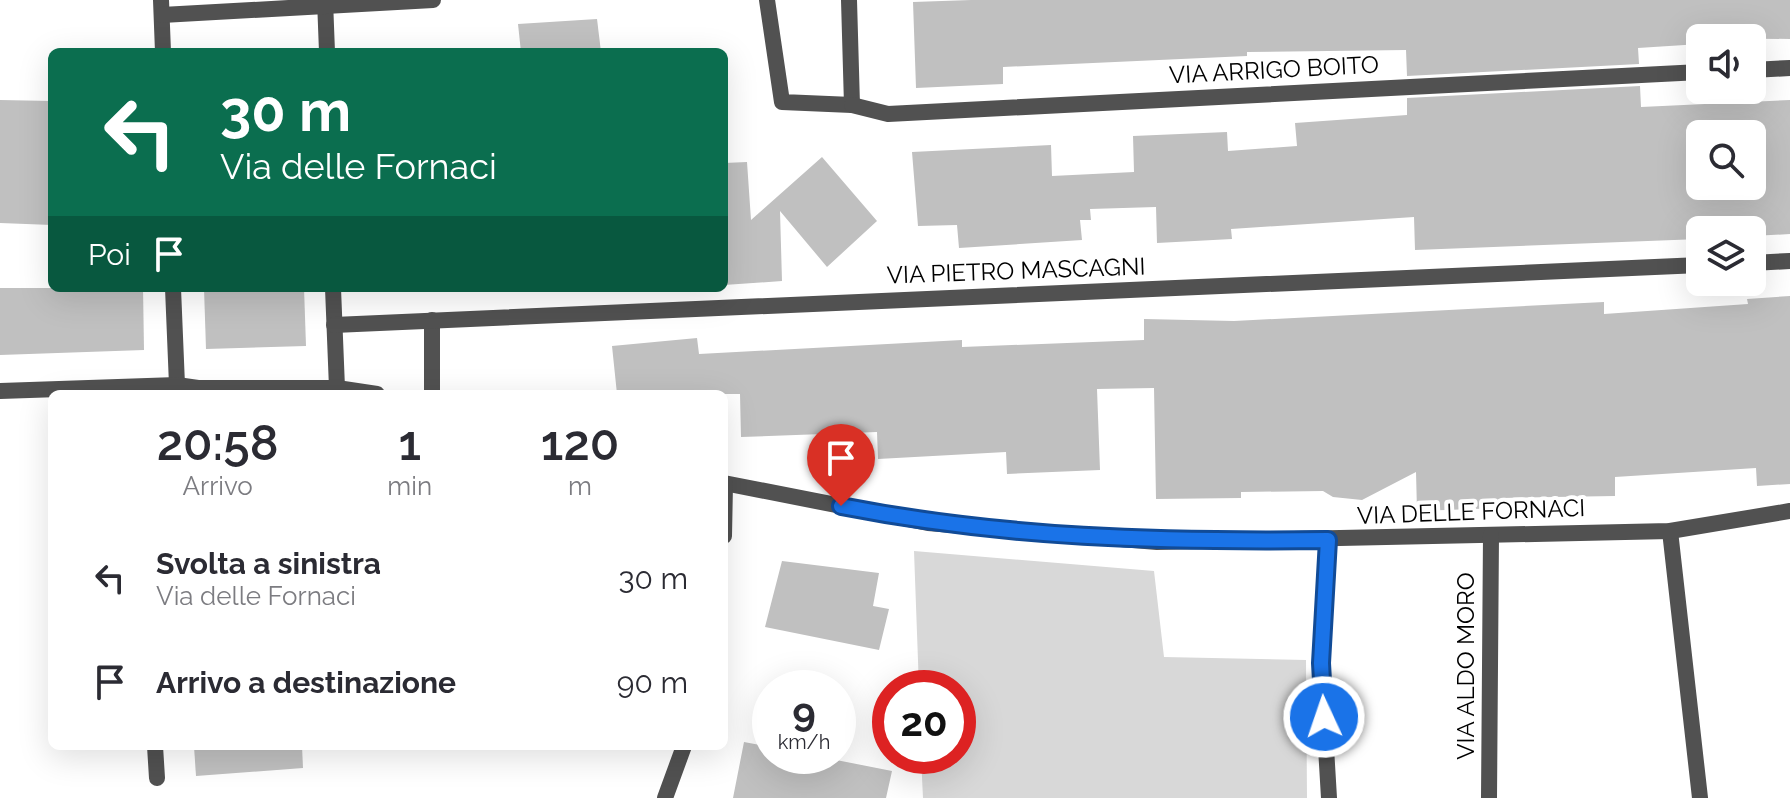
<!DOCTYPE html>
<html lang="it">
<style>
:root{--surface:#fff;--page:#f7f7f7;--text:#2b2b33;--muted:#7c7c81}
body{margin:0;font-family:Raleway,sans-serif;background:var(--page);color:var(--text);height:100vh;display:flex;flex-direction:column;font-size:30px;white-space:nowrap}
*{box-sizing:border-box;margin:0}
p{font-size:26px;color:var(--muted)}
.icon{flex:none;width:44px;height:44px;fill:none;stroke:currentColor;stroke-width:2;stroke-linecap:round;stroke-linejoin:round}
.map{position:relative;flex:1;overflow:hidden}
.side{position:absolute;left:48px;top:390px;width:680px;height:360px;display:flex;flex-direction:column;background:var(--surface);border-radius:12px;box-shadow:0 8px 32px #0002}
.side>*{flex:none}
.hud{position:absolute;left:48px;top:48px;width:680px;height:244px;border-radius:12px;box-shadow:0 8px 32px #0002;background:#0b6e4f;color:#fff;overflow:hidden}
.buttons{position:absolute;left:1686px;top:24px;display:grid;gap:16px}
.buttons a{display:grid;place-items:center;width:80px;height:80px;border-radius:12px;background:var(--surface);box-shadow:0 8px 32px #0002;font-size:40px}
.speed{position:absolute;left:752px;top:670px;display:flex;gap:16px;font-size:40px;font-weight:700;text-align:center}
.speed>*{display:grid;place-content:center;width:104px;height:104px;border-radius:50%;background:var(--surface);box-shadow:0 8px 32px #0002;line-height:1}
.speed small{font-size:20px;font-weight:400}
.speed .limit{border:12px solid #d22;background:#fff;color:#111}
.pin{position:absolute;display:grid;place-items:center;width:68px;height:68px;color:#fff;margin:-82px -34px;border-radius:50% 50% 50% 0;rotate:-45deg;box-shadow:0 0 8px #0007}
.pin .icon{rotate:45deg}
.me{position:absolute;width:88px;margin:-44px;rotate:357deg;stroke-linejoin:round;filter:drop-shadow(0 0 6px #0008)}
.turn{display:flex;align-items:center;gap:28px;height:168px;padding:0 40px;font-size:36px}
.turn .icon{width:104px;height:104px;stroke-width:2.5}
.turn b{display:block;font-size:56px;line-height:68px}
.then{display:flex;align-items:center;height:76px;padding:0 40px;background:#0003;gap:16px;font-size:30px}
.eta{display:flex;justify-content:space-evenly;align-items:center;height:136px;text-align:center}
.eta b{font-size:48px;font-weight:600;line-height:56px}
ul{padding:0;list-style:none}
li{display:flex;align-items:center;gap:24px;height:104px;padding:0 40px}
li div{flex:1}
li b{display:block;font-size:30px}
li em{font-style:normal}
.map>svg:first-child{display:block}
</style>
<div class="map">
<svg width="1790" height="798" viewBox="0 0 1790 798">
<rect width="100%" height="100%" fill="#fff"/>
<!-- green -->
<path fill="#d8d8d8" d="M 914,551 L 1154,571 L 1164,657 L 1306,660 L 1307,798 L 923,798 L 921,756 L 958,756 L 958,688 L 919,688 Z"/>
<!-- building -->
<g fill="#c0c0c0" fill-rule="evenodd">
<path d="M 971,0 L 1790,0 L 1790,39 L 1700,38 L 1700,44 L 1638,48 L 1639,64 L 1407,76 L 1406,50 L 1247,52 L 1247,56 L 1003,67 L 1003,84 L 916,88 L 913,2 Z"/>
<path d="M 597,19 L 601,52 L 521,52 L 518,24 Z"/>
<path d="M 1640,86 L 1641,107 L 1790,100 L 1790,234 L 1752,236 L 1752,230 L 1700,230 L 1700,239 L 1415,250 L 1414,217 L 1231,229 L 1232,239 L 1157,243 L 1156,207 L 1090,209 L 1091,220 L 1080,220 L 1082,240 L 959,248 L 957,225 L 918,226 L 912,152 L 1051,145 L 1052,176 L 1134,172 L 1133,136 L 1227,132 L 1228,151 L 1297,146 L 1295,123 L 1407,115 L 1407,98 ZM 1700,134 L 1752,134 L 1752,186 L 1700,186 Z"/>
<path d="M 0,100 L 52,101 L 52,225 L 0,223 Z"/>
<path d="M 822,157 L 877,221 L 827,267 L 780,211 L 782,281 L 724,285 L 724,163 L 747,162 L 751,220 Z"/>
<path d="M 0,288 L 143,288 L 144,350 L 0,355 Z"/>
<path d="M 204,288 L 304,288 L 306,346 L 206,349 Z"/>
<path d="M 1790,296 L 1790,484 L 1757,486 L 1756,468 L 1615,477 L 1615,496 L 1502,498 L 1502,508 L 1417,511 L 1416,472 L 1362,500 L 1333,497 L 1323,491 L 1241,492 L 1241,498 L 1156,499 L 1154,388 L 1097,389 L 1100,470 L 1007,474 L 1006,452 L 878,459 L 877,432 L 741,437 L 740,394 L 617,394 L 612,346 L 697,338 L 699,354 L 962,340 L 962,347 L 1144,340 L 1144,319 L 1234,321 L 1604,302 L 1604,314 L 1748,304 L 1747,299 Z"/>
<path d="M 782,561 L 879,573 L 873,606 L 889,609 L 879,650 L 765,627 Z"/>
<path d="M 744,742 L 770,747 L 770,756 L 816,756 L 892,771 L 886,798 L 733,798 Z"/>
<path d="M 194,746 L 302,746 L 303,768 L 196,776 Z"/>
</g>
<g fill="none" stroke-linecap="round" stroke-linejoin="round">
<!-- service -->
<g stroke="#515151" stroke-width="16">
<path d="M 1670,531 L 1700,798"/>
<path d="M 1328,540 L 1321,663 L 1329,798"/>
</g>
<!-- minor -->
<g stroke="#515151" stroke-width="16">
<path d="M 161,0 L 163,52"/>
<path d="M 325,0 L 327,52"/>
<path d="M 767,0 L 782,102 L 852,105 L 849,0"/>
<path d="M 162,15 L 433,0"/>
<path d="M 1752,70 L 1790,68"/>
<path d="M 852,105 L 888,114 L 1700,72"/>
<path d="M 1752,263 L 1790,261"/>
<path d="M 173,288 L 177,385"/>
<path d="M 333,288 L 337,388"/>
<path d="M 432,320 L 432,394"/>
<path d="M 334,325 L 1700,265"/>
<path d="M 0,391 L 177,385 L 198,388 L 337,388 L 377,394"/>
<path d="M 724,483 L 928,523 L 1157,542 L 1670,531 L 1790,511"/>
<path d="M 724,536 L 725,484"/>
<path d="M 155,746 L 157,778"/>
<path d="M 665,798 L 684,746"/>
<path d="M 1489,798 L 1491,535"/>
</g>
</g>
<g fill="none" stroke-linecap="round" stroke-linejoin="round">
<defs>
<path id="route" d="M 841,506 C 1004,538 1162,542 1328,540 L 1321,663 L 1324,717"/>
</defs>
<!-- route casing -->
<use href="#route" stroke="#114b97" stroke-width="20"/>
<!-- route -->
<use href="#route" stroke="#1a73e8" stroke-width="14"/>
</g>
<g text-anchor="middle" stroke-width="8" stroke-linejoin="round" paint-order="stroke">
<!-- street labels -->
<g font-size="24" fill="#000" stroke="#fff">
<text transform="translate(1274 70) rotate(-3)" y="8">VIA ARRIGO BOITO</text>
<text transform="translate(1016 271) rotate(-2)" y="8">VIA PIETRO MASCAGNI</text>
<text transform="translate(1471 512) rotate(-2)" y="8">VIA DELLE FORNACI</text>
<text transform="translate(1466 666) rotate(-90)" y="8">VIA ALDO MORO</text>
</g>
</g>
</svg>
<div class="buttons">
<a><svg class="icon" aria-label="sound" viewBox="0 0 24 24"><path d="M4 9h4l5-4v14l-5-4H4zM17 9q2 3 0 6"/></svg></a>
<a><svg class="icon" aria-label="search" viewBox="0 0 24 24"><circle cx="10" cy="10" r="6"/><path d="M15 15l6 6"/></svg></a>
<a><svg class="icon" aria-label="layers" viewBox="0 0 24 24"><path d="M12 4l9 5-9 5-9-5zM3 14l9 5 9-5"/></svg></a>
</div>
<div class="speed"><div>9<small>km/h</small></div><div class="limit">20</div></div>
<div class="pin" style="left:841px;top:506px;background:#d93025"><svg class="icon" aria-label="arrive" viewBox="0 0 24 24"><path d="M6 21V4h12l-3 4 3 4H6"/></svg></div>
<svg class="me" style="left:1324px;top:717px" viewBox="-20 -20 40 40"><circle r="17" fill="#1a73e8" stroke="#fff" stroke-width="3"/><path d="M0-11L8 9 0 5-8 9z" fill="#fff"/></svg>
<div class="hud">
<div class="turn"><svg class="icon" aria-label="left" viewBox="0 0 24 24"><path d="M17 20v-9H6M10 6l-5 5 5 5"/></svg><div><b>30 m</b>Via delle Fornaci</div></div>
<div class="then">Poi<svg class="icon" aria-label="arrive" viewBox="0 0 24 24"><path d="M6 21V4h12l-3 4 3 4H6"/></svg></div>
</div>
<section class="side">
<div class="eta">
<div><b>20:58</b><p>Arrivo</p></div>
<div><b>1</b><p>min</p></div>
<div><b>120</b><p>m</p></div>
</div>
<ul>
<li><svg class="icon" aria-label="left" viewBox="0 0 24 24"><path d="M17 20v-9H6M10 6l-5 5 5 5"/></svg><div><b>Svolta a sinistra</b><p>Via delle Fornaci</p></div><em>30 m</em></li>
<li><svg class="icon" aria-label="arrive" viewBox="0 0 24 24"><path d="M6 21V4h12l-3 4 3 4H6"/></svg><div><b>Arrivo a destinazione</b></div><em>90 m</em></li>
</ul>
</section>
</div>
